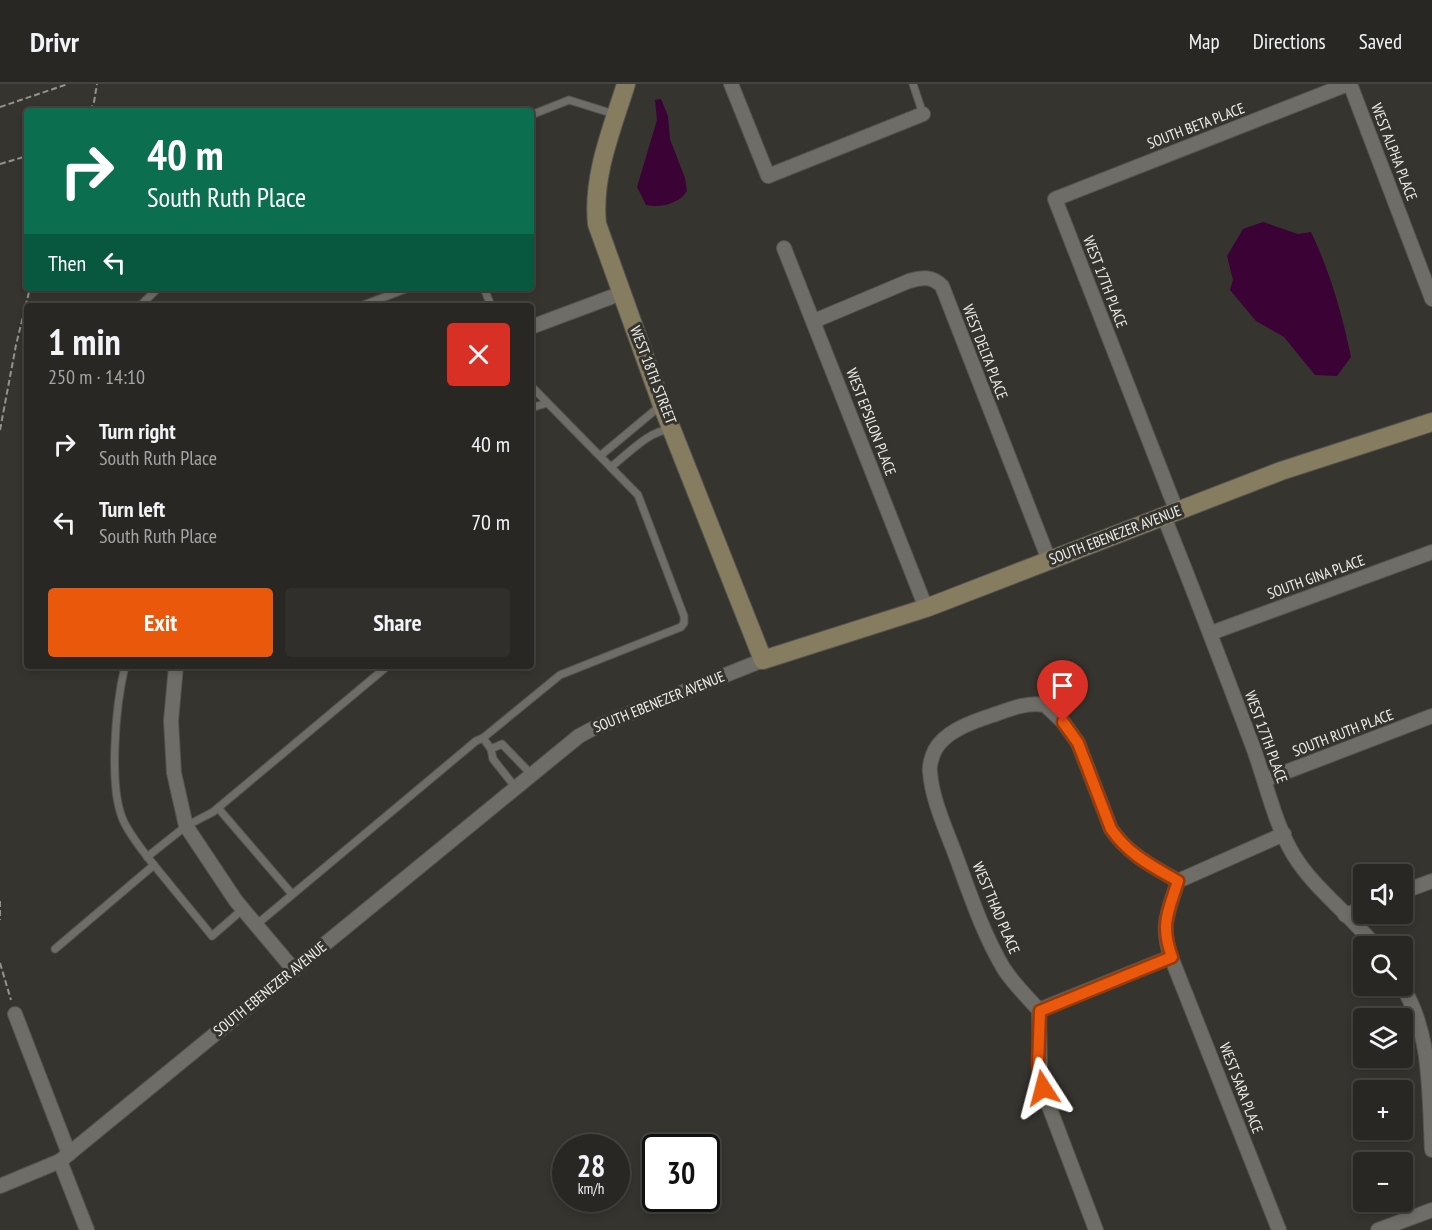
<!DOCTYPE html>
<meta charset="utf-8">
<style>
:root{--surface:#282723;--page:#302f2b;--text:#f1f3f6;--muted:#a5a5a6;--line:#444441;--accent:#ea580c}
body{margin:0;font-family:"PT Sans Narrow",sans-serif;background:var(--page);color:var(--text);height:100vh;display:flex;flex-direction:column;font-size:22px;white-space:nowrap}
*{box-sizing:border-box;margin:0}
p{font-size:20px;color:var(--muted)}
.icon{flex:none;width:33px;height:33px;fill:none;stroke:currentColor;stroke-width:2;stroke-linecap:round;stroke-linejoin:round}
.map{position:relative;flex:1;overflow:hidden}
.drawer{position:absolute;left:24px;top:219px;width:510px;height:366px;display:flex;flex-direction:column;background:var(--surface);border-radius:6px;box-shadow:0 3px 9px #0003,0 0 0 2px var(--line)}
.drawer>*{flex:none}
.banner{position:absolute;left:24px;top:24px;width:510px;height:183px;border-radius:6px;box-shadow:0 3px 9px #0003,0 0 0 2px var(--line);background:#0b6e4f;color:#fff;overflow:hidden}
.controls{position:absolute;left:1353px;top:780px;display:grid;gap:12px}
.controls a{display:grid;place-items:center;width:60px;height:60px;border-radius:6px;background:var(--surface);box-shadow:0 3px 9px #0003,0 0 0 2px var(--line);font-size:30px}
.speed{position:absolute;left:552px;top:1050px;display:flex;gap:12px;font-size:30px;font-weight:700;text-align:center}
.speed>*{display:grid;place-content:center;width:78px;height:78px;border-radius:50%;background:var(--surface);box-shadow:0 3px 9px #0003,0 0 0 2px var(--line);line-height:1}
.speed small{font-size:15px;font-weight:400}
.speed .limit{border:3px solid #111;border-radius:9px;background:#fff;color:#111}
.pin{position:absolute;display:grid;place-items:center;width:51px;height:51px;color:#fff;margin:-62px -26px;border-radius:50% 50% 50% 0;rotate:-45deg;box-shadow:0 0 6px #0007}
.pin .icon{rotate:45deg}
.me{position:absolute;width:66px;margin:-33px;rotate:351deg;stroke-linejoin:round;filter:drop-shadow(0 0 4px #0008)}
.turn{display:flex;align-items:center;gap:21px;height:126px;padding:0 24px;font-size:27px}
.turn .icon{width:78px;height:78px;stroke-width:2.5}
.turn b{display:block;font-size:42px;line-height:51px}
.then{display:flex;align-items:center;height:57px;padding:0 24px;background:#0003;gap:12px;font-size:22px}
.round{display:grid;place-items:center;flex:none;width:63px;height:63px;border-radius:6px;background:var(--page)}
.overview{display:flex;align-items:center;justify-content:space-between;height:102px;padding:0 24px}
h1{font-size:36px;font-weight:700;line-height:45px}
.action{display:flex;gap:12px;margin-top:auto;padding:12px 24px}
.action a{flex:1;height:69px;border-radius:6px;background:var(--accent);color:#fff;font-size:24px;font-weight:700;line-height:69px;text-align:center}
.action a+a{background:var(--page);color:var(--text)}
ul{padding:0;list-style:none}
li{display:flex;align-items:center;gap:18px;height:78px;padding:0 24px}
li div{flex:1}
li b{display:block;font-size:22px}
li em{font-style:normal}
header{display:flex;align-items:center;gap:36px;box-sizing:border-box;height:84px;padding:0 30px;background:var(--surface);border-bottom:2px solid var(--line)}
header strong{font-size:28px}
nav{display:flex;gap:33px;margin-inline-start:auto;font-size:21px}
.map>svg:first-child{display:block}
</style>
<header>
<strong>Drivr</strong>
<nav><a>Map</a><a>Directions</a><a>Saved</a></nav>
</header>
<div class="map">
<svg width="1432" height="1146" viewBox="0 0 1432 1146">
<rect width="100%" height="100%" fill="#36342f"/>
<!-- water -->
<g fill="#3b0236">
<path d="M 661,15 L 668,32 L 670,55 L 685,94 L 687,107 C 679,120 660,124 646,121 L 637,103 L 657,36 L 655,16 Z"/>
<path d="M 1263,138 L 1298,150 L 1311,148 C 1330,188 1342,229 1351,273 L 1337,292 L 1315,291 L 1284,253 L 1256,237 L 1230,206 L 1233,196 L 1227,172 L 1243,145 Z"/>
</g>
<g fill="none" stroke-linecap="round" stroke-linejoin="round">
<defs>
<g id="lane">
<path d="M 913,0 L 923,30"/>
<path d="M 531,31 L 569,16 L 614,30"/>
<path d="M 484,204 L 491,222"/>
<path d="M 140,222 L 158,204"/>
<path d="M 361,222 L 408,204"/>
<path d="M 531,324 L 547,319"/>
<path d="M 600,372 L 660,322"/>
<path d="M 611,383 C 628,370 648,347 671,345"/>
<path d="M 125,582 C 116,619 107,707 125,740 C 135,759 149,775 163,792 C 179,812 196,832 212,852 L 243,825"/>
<path d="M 483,654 L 560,591 L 681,543 L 684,539 L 684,532 L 638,411 L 531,302"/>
<path d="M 516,704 L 493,675 L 491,665 L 502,660 L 532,691"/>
<path d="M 218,724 L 292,810"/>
<path d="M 147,773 L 186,742 L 213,728 L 384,585"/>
<path d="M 256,841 L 476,657 L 483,654 L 491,665"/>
<path d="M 55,865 L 154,781"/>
</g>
<g id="street">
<path d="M 731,0 L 768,92 L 923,30"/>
<path d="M 1350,0 L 1432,215"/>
<path d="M 784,164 L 926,524"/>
<path d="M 814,237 L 909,197 C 922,193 932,192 942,202 L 1049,476"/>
<path d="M 531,243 L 622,209"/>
<path d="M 1177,428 L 1055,115 L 1348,0"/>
<path d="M 1164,433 C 1195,509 1224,586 1253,663 C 1266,698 1274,738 1293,770 C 1314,805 1350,830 1375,862"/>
<path d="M 1211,549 L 1432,468"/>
<path d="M 176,582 L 171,637 L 174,689 L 186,742 L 236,817 L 294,886"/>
<path d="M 1265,696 L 1432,632"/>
<path d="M 1402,808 L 1432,797"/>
<path d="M 1345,831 L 1364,824"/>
<path d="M 1171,873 L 1279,1146"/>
<path d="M 1402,902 C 1432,950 1429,1011 1432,1066"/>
<path d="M 1039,926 L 1171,873 C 1160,841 1168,828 1178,797 L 1284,750"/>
<path d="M 15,930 L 69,1070"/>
<path d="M 60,1077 L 87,1146"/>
<path d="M 0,1102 L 60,1077 L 579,652 L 596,643 L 763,576"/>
<path d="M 1096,1146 L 1047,1017 L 1040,992 L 1039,926 C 1027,913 1014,900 1004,885 C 982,848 969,807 954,767 C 945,743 932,715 930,688 C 929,682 932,672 935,666 C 944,649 967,640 984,634 C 1004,628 1024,617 1045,621 L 1063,638 L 1078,659 L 1111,745 C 1129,771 1152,782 1178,797"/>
<path d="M 1378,1146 L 1432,1126"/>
</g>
<path id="secondary" d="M 626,0 C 612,45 592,92 597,140 L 662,321 L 763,576 L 926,524 L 1281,387 L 1432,338"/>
</defs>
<!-- lane casing -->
<use href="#lane" stroke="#54534e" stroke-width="9"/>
<!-- street casing -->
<use href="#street" stroke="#54534e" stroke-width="16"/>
<!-- secondary casing -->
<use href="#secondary" stroke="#54534e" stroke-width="20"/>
<!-- path -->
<g stroke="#94928e" stroke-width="2" stroke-dasharray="6 3" stroke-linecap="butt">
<path d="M 0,23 L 68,0"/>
<path d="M 90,27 L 94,18 L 97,0"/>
<path d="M 0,80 L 27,72"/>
<path d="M 0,346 L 16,261 L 30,204"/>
<path d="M 0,817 L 0,836"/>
<path d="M 0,879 L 11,916"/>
</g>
<!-- lane -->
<use href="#lane" stroke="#6f6d67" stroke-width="7"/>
<!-- street -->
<use href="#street" stroke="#6f6d67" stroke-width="14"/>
<!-- secondary -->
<use href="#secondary" stroke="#867d61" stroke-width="18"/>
</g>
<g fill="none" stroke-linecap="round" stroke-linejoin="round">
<defs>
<path id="route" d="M 1043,1004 L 1038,982 L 1040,927 L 1172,873 C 1160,841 1168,828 1178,797 C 1152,782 1129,771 1111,745 L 1078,659 L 1063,638"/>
</defs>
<!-- route casing -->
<use href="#route" stroke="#983908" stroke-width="15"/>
<!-- route -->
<use href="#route" stroke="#ea580c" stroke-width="10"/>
</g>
<g text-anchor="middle" stroke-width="6" stroke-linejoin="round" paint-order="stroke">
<!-- street labels -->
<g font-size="15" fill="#f1f0ec" stroke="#36342f">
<text transform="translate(1196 42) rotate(-21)" y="5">SOUTH BETA PLACE</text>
<text transform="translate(1394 68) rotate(69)" y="5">WEST ALPHA PLACE</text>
<text transform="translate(1105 198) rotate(69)" y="5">WEST 17TH PLACE</text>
<text transform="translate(985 268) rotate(69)" y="5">WEST DELTA PLACE</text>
<text transform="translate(653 291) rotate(69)" y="5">WEST 18TH STREET</text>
<text transform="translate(871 338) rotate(69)" y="5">WEST EPSILON PLACE</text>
<text transform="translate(1115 451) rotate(-21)" y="5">SOUTH EBENEZER AVENUE</text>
<text transform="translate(1316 493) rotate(-20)" y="5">SOUTH GINA PLACE</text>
<text transform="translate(659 618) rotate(-22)" y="5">SOUTH EBENEZER AVENUE</text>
<text transform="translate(1343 649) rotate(-21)" y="5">SOUTH RUTH PLACE</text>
<text transform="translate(1266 653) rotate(70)" y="5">WEST 17TH PLACE</text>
<text transform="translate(996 824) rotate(67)" y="5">WEST THAD PLACE</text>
<text transform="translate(270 905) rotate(-39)" y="5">SOUTH EBENEZER AVENUE</text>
<text transform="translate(1241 1004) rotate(69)" y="5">WEST SARA PLACE</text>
</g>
</g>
</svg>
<div class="controls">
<a><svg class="icon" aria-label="sound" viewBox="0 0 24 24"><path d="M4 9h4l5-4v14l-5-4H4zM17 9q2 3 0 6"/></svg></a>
<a><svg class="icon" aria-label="search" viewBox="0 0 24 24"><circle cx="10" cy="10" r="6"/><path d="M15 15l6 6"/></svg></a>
<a><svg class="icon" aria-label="layers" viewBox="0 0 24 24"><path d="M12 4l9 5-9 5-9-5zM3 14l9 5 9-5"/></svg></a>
<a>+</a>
<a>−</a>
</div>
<div class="speed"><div>28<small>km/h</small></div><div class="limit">30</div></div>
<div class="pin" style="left:1063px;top:638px;background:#d93025"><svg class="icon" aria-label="arrive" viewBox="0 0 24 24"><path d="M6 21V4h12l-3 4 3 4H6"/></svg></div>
<svg class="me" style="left:1043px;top:1004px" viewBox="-20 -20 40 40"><path d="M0-17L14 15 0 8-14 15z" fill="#ea580c" stroke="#fff" stroke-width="4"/></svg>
<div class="banner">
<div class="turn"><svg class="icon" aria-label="right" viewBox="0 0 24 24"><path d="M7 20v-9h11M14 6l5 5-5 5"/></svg><div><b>40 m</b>South Ruth Place</div></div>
<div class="then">Then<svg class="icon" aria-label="left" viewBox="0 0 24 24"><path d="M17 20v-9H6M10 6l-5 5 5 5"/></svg></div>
</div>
<section class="drawer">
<div class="overview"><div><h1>1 min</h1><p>250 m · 14:10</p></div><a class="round" style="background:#d93025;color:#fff"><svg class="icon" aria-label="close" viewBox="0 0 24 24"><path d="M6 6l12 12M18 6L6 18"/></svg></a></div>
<ul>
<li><svg class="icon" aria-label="right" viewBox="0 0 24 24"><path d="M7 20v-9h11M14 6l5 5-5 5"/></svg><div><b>Turn right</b><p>South Ruth Place</p></div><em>40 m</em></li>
<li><svg class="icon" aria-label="left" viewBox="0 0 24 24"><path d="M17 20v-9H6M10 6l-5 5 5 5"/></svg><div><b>Turn left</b><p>South Ruth Place</p></div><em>70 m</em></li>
</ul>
<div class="action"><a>Exit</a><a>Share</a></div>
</section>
</div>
